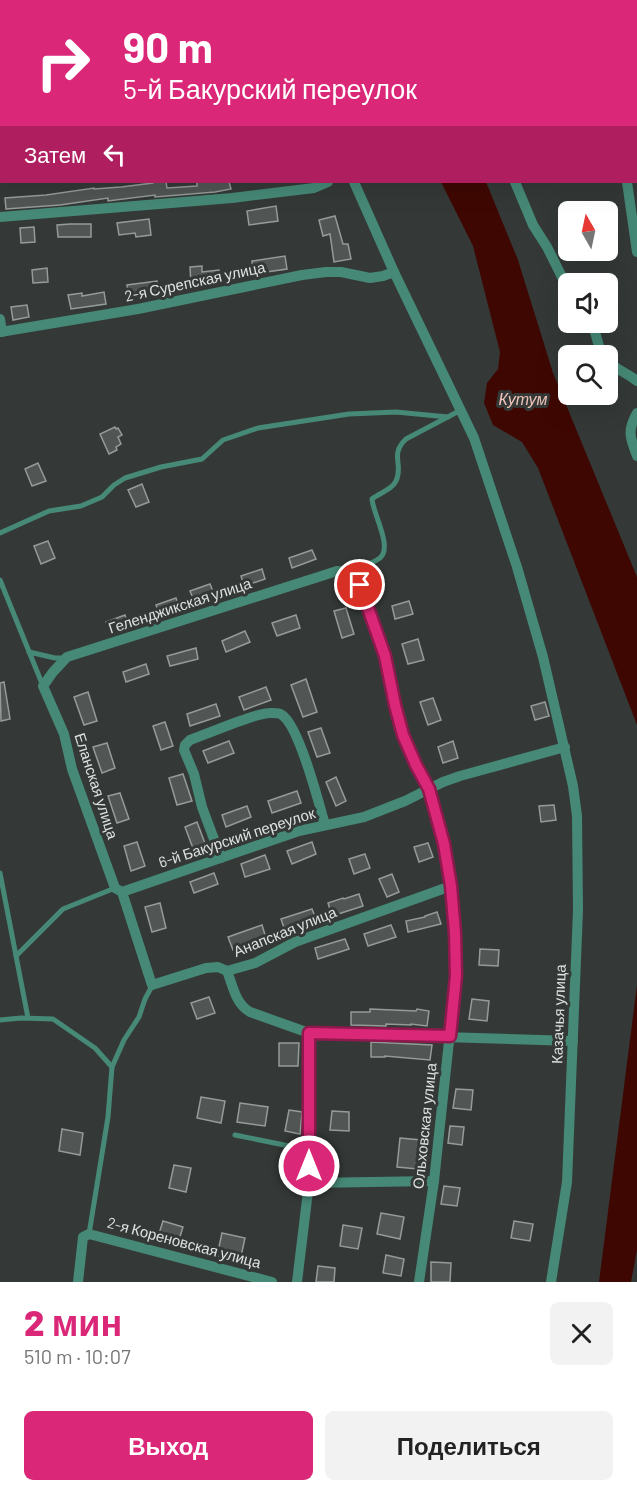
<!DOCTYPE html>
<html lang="ru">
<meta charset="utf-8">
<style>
:root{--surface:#fff;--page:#f2f2f2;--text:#222;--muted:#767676;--accent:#db2777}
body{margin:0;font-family:Barlow,sans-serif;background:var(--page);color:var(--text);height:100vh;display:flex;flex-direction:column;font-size:22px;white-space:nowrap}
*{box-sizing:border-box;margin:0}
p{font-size:20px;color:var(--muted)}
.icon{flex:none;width:33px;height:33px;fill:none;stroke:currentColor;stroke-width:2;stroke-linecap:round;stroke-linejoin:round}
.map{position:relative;height:1282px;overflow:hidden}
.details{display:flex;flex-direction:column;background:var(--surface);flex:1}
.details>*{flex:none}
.banner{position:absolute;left:0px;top:0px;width:638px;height:183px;box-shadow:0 6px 24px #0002;background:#db2777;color:#fff;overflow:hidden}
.needle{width:39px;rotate:351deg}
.fabs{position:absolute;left:558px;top:201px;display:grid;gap:12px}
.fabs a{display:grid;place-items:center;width:60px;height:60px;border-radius:9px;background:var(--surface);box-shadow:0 6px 24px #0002;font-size:30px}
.pin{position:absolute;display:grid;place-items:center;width:51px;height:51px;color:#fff;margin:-26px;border:3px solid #fff;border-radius:50%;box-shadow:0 2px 6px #0007}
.me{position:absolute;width:66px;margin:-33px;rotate:0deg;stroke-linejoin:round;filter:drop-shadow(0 0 4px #0008)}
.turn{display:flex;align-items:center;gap:21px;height:126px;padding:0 24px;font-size:27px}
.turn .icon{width:78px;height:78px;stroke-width:2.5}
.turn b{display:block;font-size:42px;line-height:51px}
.then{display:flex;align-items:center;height:57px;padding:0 24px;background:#0003;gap:12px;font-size:22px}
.round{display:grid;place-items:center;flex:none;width:63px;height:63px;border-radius:9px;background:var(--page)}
.overview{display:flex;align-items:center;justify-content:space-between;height:102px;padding:0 24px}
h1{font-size:36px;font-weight:800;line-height:45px;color:var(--accent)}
.action{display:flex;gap:12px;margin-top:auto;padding:12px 24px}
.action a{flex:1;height:69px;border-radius:9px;background:var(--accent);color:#fff;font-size:24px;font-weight:800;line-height:69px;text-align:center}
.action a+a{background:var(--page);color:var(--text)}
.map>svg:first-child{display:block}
</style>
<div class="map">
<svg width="637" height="1282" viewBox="0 0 637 1282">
<rect width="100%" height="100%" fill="#343937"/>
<!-- water -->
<g fill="#3f0702">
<path d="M 441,182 L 486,182 L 518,260 L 553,373 L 637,577 L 637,725 L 538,468 L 522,442 L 493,425 L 484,403 L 487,383 L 498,369 L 500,352 L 473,246 Z"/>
<path d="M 637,985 L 637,1250 L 631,1282 L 599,1282 Z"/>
</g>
<!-- building -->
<g fill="#515654" stroke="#959b99" stroke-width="1.5">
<path d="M 153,182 L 166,182 L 167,188 L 197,186 L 197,182 L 229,182 L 231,189 L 215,192 L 155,197 L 155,195 L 108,201 L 108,198 L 60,205 L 6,209 L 5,198 L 46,195 L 94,188 L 94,189 L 121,187 L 153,183 Z"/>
<path d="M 276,206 L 278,221 L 249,225 L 247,211 Z"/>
<path d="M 335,216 L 343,244 L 348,244 L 351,259 L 334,262 L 330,234 L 323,236 L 319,220 Z"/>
<path d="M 149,219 L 151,235 L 136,237 L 135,233 L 119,235 L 117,223 Z"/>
<path d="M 70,224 L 91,224 L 91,237 L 58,237 L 57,225 Z"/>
<path d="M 34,227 L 35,242 L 21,243 L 20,228 Z"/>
<path d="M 285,256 L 287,269 L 253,274 L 252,261 Z"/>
<path d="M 202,266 L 202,272 L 219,270 L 221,282 L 191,285 L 190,267 Z"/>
<path d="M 47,268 L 48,282 L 33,283 L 32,270 Z"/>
<path d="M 157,281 L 159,294 L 129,298 L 127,285 Z"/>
<path d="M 104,292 L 106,304 L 71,309 L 68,295 L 82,293 L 82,296 Z"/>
<path d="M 27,305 L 29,317 L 13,320 L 11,307 Z"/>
<path d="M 115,427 L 116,429 L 118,428 L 122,435 L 118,437 L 121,444 L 116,447 L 117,450 L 109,454 L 100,434 Z"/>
<path d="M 38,463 L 46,481 L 32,486 L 25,469 Z"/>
<path d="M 142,484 L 149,502 L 136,507 L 128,490 Z"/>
<path d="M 48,541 L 55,558 L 41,564 L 34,546 Z"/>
<path d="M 312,550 L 316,559 L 292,568 L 289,558 Z"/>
<path d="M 262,569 L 265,579 L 244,586 L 241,576 Z"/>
<path d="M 210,584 L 214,594 L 194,601 L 190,591 Z"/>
<path d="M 176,598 L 179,607 L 159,614 L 156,605 Z"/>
<path d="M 409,601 L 413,614 L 395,619 L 392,606 Z"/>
<path d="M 346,608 L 354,634 L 342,638 L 334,611 Z"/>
<path d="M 125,615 L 128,625 L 110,632 L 106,622 Z"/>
<path d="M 296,615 L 300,628 L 277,636 L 272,623 Z"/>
<path d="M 245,631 L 250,642 L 226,652 L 222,641 Z"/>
<path d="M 418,639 L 424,660 L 408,664 L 402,644 Z"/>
<path d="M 196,648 L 198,659 L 170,666 L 167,656 Z"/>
<path d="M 146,664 L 149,674 L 126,682 L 123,672 Z"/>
<path d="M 306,679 L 317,712 L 303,717 L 291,685 Z"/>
<path d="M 4,682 L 10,719 L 1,721 L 0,683 Z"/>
<path d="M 266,687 L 271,700 L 244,710 L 239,697 Z"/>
<path d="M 88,692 L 97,721 L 84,725 L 74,697 Z"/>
<path d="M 433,698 L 441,720 L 428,725 L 420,702 Z"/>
<path d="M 545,702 L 549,716 L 535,720 L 531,706 Z"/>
<path d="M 216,704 L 220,716 L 190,726 L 187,714 Z"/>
<path d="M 165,722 L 173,746 L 161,750 L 153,726 Z"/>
<path d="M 321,728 L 330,753 L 317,757 L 308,732 Z"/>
<path d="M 229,741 L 234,753 L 208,763 L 203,751 Z"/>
<path d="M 453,741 L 458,758 L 443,763 L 438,747 Z"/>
<path d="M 107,743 L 115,768 L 102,773 L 93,747 Z"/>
<path d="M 183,774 L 192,801 L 177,805 L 169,778 Z"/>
<path d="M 336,777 L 346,801 L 336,806 L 326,782 Z"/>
<path d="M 297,791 L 301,803 L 272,813 L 268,801 Z"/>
<path d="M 120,793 L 129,819 L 117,823 L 108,796 Z"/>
<path d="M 554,805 L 556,820 L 541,822 L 539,806 Z"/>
<path d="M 247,806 L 251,817 L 226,827 L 222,815 Z"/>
<path d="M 197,822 L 206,846 L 194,851 L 185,827 Z"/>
<path d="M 137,842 L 145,866 L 131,871 L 124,846 Z"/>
<path d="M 312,842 L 316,854 L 292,864 L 287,851 Z"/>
<path d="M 428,843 L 433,857 L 419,862 L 414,847 Z"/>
<path d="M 365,854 L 370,868 L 354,874 L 349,859 Z"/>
<path d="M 265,855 L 270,869 L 245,877 L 241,864 Z"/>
<path d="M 214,873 L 218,884 L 194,893 L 190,882 Z"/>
<path d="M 392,874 L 399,892 L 387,897 L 379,879 Z"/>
<path d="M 359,894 L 363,906 L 332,916 L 328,903 L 343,898 L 344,899 Z"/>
<path d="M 160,903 L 166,928 L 152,932 L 145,907 Z"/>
<path d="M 312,909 L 316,919 L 285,931 L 281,919 Z"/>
<path d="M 437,912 L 441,924 L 408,932 L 406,921 L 425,917 L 425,916 Z"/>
<path d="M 262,925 L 266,938 L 233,950 L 228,937 Z"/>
<path d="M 391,925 L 396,937 L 368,946 L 364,934 Z"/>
<path d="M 345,939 L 349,949 L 318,959 L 315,948 Z"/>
<path d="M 480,949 L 499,950 L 498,966 L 479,965 Z"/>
<path d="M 209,997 L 215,1013 L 197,1019 L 191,1003 Z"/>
<path d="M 472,999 L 489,1001 L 487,1021 L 469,1019 Z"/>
<path d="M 370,1009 L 416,1011 L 417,1009 L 429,1011 L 427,1026 L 411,1024 L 411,1025 L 386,1024 L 386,1026 L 351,1025 L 351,1012 L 370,1012 Z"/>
<path d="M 371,1042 L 432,1045 L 430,1060 L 385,1056 L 385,1057 L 371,1057 Z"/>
<path d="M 279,1043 L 299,1043 L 298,1066 L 279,1066 Z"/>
<path d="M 456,1089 L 473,1090 L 471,1110 L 453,1108 Z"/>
<path d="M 201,1097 L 225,1101 L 221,1123 L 197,1118 Z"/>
<path d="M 240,1103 L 268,1107 L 265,1126 L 237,1122 Z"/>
<path d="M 289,1110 L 302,1112 L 300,1134 L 285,1131 Z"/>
<path d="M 332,1111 L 349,1112 L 349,1131 L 330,1130 Z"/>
<path d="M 450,1126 L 464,1127 L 462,1145 L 448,1143 Z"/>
<path d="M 62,1129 L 83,1133 L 80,1155 L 59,1151 Z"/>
<path d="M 400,1138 L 421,1140 L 418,1169 L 397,1167 Z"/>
<path d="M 174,1165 L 191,1168 L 186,1192 L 169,1188 Z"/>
<path d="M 444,1186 L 460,1188 L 457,1206 L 441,1204 Z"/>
<path d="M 381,1213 L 404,1217 L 400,1239 L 377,1234 Z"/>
<path d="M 163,1221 L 183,1227 L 177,1246 L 157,1240 Z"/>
<path d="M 514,1221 L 533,1224 L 530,1241 L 511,1238 Z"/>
<path d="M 343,1225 L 362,1228 L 358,1249 L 340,1246 Z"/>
<path d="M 222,1233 L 245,1238 L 240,1261 L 217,1256 Z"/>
<path d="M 386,1255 L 404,1259 L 401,1276 L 383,1273 Z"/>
<path d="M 431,1262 L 451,1263 L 450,1282 L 431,1282 Z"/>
<path d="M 318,1266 L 335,1268 L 334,1282 L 316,1282 Z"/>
</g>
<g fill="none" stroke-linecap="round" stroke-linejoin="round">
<!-- service -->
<g stroke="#468976" stroke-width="5">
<path d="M 0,533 L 49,511 L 81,506 L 102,497 L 114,485 L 125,478 L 161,467 L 202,459 L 223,440 L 258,428 L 349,414 L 396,412 L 448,417"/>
<path d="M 349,572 C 358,568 372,564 380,558 C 393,547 373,514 372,499 C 379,493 392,490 396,481 C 404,465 389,455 406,439 L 461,410"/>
<path d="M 0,580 L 43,686"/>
<path d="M 29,652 L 55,658 L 66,658"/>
<path d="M 0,873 L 28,1018"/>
<path d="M 16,956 L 63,909 L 115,888"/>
<path d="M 0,1020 L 21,1018 L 53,1019 L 95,1048 L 112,1067"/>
<path d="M 235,1135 L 309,1150"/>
<path d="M 89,1234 L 108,1117 L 112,1067 L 124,1040 L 139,1017 L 145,999 L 152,986"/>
</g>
<!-- minor -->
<g stroke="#468976" stroke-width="10">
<path d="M 266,0 L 267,2"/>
<path d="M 430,0 L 431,2"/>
<path d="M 636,21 L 637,20"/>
<path d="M 0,76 L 2,75"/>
<path d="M 636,120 L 637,120"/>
<path d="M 0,168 L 2,168"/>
<path d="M 354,182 L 394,272 L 474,438 L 517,567 L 543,657 L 573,786 L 577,816 L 578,910 L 567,1182 L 551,1282"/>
<path d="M 515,182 L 533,225 L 547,247 L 568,289"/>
<path d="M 627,182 L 637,252"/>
<path d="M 0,217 L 232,198 L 314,188 L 328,182"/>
<path d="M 0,319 L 2,332"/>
<path d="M 592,322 L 599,346 L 603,356"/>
<path d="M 0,332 L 138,309 L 302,275 L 326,272 L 341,272 L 370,278 L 383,276 L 394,272"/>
<path d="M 608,361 C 616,370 628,373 637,381"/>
<path d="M 637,413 C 627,430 630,438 637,456"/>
<path d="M 221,858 L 202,807 L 194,774 L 184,750 L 185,745 L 190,740 C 206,734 221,728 237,722 C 248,719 261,712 273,713 C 275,713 280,713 282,715 C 299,726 319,803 325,825"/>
<path d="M 122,892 L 115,888 L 72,769 L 64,734 L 43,686 L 53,672 L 67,657 L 337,571 L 349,572 L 360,585 L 385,656 L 399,723 L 408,748 L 429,789 L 444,844 L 451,886 L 455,933 L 456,976 L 434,1181 L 419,1282"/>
<path d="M 122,892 L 299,831 L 364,817 L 405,801 L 443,782 L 460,776 L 565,747"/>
<path d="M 122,892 L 152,985 L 206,968 L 218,967 L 227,971 L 255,963 L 295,942 L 451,886"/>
<path d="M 227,971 C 233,986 235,1003 250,1012 L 309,1033 L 573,1041"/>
<path d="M 309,1183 L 434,1181"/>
<path d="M 78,1282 L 83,1237 L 89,1234 L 272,1282"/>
<path d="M 297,1282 L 309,1183 L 309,1033"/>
</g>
</g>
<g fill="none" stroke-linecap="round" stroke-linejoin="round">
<defs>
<path id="route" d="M 309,1166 L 309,1033 L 450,1036 L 456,976 L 455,933 L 451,886 L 444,844 L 429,789 L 416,765 L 403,735 L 395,705 L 385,656 L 360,585"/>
</defs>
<!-- route casing -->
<use href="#route" stroke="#8e194d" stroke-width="15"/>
<!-- route -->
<use href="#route" stroke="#db2777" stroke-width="10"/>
</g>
<g text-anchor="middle" stroke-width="6" stroke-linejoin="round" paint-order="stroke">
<!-- street labels -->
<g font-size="15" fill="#dee1e0" stroke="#343937">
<text transform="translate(195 282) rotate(-12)" y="5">2-я Сурепская улица</text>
<text transform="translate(180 606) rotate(-18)" y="5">Геленджикская улица</text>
<text transform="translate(96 786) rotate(72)" y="5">Еланская улица</text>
<text transform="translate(237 838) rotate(-18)" y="5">6-й Бакурский переулок</text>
<text transform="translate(285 932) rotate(-22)" y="5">Анапская улица</text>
<text transform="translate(559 1014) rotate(-88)" y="5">Казачья улица</text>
<text transform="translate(425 1126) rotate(-84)" y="5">Ольховская улица</text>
<text transform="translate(184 1243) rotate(15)" y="5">2-я Кореновская улица</text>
</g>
<!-- water labels -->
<g font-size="16" font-style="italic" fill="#f1c2b9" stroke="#343937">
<text x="523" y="405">Кутум</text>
</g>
</g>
</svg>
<div class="fabs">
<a><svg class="needle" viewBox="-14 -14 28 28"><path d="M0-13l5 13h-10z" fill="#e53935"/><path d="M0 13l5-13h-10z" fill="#767676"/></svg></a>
<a><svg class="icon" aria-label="sound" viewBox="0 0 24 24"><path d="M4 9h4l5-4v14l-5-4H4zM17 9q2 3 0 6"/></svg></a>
<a><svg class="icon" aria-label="search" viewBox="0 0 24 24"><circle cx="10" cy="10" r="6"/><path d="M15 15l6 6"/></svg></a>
</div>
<div class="pin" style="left:360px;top:585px;background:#d93025"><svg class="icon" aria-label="arrive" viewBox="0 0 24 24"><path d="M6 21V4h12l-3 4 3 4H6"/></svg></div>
<svg class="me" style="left:309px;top:1166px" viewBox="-20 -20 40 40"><circle r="17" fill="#db2777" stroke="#fff" stroke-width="3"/><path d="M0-11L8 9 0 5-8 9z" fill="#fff"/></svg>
<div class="banner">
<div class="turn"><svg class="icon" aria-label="right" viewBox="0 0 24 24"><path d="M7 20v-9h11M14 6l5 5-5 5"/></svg><div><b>90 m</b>5-й Бакурский переулок</div></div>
<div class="then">Затем<svg class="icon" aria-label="left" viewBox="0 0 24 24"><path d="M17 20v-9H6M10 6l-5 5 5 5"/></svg></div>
</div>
</div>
<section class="details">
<div class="overview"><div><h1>2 мин</h1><p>510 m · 10:07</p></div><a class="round"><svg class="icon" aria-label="close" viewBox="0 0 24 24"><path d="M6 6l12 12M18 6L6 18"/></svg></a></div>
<div class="action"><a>Выход</a><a>Поделиться</a></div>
</section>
